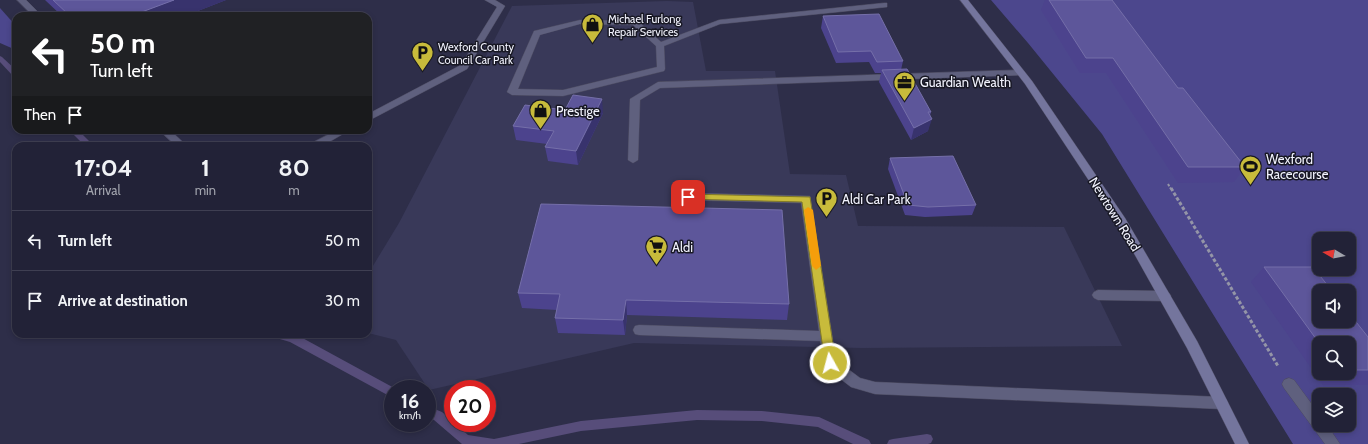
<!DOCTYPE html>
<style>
:root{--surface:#222237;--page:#2a2a3f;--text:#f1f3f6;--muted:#a2a4ad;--line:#3f3f52}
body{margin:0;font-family:Cabin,sans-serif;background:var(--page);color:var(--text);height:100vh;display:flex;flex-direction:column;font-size:15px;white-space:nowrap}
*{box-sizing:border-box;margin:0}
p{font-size:13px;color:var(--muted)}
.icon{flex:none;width:22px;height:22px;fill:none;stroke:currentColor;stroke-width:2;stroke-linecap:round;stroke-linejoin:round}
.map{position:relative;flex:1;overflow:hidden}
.side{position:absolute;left:12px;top:142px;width:360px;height:196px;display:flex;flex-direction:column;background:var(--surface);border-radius:12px;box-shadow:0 2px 6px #0003,0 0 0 1px var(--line)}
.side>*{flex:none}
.top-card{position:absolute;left:12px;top:12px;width:360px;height:122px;border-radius:12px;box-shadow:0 2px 6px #0003,0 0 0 1px var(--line);background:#202124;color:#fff;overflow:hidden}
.needle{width:26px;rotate:280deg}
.tools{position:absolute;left:1312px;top:232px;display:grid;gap:8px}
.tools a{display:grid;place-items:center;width:44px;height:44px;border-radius:8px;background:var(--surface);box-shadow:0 2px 6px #0003,0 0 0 1px var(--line);font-size:20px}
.speed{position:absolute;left:384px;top:380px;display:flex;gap:8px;font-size:20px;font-weight:700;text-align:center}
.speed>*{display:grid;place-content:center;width:52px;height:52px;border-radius:50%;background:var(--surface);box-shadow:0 2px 6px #0003,0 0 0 1px var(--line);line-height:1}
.speed small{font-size:10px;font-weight:400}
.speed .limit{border:6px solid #d22;background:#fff;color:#111}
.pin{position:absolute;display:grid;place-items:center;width:34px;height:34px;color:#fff;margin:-17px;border-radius:8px;box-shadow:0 2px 6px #0006}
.me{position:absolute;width:44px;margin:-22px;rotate:353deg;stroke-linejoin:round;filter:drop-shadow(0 0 3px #0008)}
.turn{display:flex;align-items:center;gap:14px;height:84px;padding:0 12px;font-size:18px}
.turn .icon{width:52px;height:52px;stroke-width:2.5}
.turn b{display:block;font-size:28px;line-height:34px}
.then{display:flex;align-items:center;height:38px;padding:0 12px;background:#0003;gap:8px;font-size:15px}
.eta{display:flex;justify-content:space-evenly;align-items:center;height:68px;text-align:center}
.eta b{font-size:24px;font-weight:800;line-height:28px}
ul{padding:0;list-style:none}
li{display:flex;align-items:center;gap:12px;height:60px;padding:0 12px;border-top:1px solid var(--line)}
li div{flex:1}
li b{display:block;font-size:15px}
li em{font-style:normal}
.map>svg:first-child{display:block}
</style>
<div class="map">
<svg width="1368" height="444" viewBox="0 0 1368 444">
<rect width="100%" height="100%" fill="#2e2e49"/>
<!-- built -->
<path fill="#393959" d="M 667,1 L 693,2 L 706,71 L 775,71 L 790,174 L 846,175 L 858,226 L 1064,227 L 1122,346 L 862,348 L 634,343 L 429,390 L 396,340 L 368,333 L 368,274 L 399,223 L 512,6 Z"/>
<!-- green -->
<g fill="#4c478d" fill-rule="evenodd">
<path d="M 991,0 L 1368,0 L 1368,444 L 1293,444 L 1102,134 L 1028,43 ZM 1319,239 L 1349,239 L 1349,269 L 1319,269 ZM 1319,291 L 1349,291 L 1349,321 L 1319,321 ZM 1319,343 L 1349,343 L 1349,373 L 1319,373 ZM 1319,395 L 1349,395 L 1349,425 L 1319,425 Z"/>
<path d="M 0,8 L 16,26 L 16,50 L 0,43 Z"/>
</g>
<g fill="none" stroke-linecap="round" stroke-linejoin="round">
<!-- stream -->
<g fill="#574d7a" fill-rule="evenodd">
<path d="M 0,56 L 2,57 L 16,70 L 16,76 L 13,76 L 0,62 Z"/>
<path d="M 69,130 L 78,130 L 94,146 L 85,146 Z"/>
<path d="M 272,334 L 297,335 L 396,389 L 393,389 L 393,398 L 290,342 L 273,337 Z"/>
<path d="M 427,406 L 442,412 L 468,435 L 494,439 L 581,421 L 697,410 L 762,411 L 819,417 L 869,440 L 871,444 L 853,444 L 818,427 L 762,421 L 697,420 L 581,431 L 519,444 L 462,444 L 434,420 L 427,416 Z"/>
<path d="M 927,434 L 931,435 L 933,439 L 931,443 L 928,444 L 887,444 L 889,440 L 893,439 Z"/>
</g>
<defs>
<g id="service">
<path d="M 17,0 L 26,0 L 42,16 L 33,16 Z"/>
<path d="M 485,0 L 495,0 L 505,6 L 467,69 L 368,121 L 368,114 L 461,65 L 497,7 Z"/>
<path d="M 884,3 L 887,3 L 887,7 L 720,24 L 664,46 L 665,69 L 664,71 L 563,96 L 512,95 L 507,92 L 534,31 L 580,20 L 635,21 L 638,21 L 661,42 L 719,20 ZM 580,24 L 633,25 L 656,46 L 657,67 L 563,90 L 518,89 L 540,35 Z"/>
<path d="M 1021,70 L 1025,73 L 1024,75 L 660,88 L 640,100 L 638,160 L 633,163 L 628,160 L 630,99 L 658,82 Z"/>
<path d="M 159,130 L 170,130 L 187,146 L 176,146 Z"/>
<path d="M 337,130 L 350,130 L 322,146 L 309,146 L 310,144 Z"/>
<path d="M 689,193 L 810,196 L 836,360 L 860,378 L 875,382 L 1221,397 L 1226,399 L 1228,403 L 1226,407 L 1221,409 L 875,394 L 851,387 L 825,367 L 820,341 L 639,335 L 635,334 L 633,330 L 635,326 L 639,325 L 819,331 L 801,203 L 685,200 L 684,197 L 685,194 Z"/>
<path d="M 1098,290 L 1165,291 L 1169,293 L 1171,296 L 1169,299 L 1165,301 L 1098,300 L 1094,298 L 1092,295 L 1094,292 Z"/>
<path d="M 1289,378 L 1294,380 L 1319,414 L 1319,425 L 1327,425 L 1340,444 L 1325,444 L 1284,388 L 1282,384 L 1284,380 Z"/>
</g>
<path id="secondary" d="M 960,0 L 968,0 L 1032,81 L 1125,218 L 1197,341 L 1249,444 L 1235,444 L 1187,348 L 1117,223 L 1025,84 Z"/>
</defs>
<!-- service casing -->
<use href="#service" stroke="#4c4b61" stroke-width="1"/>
<!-- secondary casing -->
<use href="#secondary" stroke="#4c4b61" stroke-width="1"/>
<!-- path-far1 -->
<path stroke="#9495a7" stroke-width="2" stroke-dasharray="2.5 1.5" stroke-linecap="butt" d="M 1168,184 L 1171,189"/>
<!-- path -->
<path stroke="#9495a7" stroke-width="3" stroke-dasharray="3.5 2" stroke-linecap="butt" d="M 1171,188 L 1278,366"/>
<!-- service -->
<use href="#service" fill="#5f607e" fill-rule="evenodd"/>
<!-- secondary -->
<use href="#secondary" fill="#74759d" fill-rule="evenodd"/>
</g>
<!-- wall -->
<g fill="#4c438d" fill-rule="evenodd">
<path d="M 45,0 L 226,0 L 185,16 L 62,16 Z"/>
<path d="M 1045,0 L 1112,0 L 1178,88 L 1245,167 L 1234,182 L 1178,183 L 1106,73 L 1080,73 L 1041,10 Z"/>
<path d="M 823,16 L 903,61 L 901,70 L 931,112 L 930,116 L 928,131 L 911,140 L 879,82 L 881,73 L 875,73 L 869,62 L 836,63 L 821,28 Z"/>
<path d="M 565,110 L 603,113 L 578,165 L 548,161 L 545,147 L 547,144 L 516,140 L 513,126 Z"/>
<path d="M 890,158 L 976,205 L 972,215 L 925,217 L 905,215 L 888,169 Z"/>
<path d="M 541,204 L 789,304 L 787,320 L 627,315 L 625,335 L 558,333 L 555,318 L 557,310 L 522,308 L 518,293 Z"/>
<path d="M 1264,267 L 1368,337 L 1368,385 L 1323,385 L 1251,282 ZM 1319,343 L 1349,343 L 1349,373 L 1319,373 Z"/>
</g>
<!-- shaded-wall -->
<g fill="#38336d">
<path d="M 174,0 L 226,0 L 185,16 L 131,16 Z"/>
<path d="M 602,99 L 603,113 L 578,165 L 576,151 Z"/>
<path d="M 932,119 L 928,131 L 911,140 L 914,128 Z"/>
<path d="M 626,300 L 627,315 L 625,335 L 623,320 Z"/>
</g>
<!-- building -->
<g fill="#5d569a" stroke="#756fa9">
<path d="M 53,0 L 174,0 L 131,16 L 70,16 Z"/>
<path d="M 1049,0 L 1112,0 L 1178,88 L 1183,88 L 1245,167 L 1188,167 L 1113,58 L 1086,58 Z"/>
<path d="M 879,14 L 903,61 L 877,62 L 871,51 L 838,52 L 823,16 Z"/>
<path d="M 907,69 L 931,112 L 928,112 L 932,119 L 914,128 L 882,70 Z"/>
<path d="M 573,95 L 602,99 L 576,151 L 545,147 L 554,131 L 513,126 L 525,105 L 565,110 Z"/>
<path d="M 953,156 L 976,205 L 928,207 L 908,205 L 890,158 Z"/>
<path d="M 541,204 L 782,210 L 789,304 L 626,300 L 623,320 L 555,318 L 560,294 L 518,293 Z"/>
<path d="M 1264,267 L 1313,267 L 1332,291 L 1319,291 L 1319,321 L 1349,321 L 1349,313 L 1368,337 L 1368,370 L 1349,370 L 1349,343 L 1319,343 Z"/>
</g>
<!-- route -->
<path fill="#c8bb3b" stroke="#827a26" d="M 688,194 L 810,197 L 836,363 L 834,366 L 830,367 L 827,366 L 825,363 L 802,202 L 685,199 L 684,197 L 685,195 Z"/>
<!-- slow -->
<path fill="#f59e0b" d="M 808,207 L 813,210 L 821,266 L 816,270 L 812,266 L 804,210 Z"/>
<!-- icons -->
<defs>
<symbol id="shop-pin" viewBox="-11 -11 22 30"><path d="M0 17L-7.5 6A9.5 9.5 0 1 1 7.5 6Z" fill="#c8bb3b" stroke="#181824"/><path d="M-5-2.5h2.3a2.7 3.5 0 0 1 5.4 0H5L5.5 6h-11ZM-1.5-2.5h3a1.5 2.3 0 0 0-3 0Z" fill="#111"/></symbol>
<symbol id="parking-pin" viewBox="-11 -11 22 30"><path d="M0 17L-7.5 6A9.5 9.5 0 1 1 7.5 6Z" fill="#c8bb3b" stroke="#181824"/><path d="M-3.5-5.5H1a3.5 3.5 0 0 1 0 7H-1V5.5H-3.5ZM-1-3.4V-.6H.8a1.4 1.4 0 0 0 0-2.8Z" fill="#111"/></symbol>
<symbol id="office-pin" viewBox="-11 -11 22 30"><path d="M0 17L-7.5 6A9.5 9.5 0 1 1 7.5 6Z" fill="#c8bb3b" stroke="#181824"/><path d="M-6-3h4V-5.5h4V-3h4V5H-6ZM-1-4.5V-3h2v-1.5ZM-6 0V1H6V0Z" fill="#111"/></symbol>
<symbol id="stadium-pin" viewBox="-11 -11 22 30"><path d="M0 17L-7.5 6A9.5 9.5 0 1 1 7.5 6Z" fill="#c8bb3b" stroke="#181824"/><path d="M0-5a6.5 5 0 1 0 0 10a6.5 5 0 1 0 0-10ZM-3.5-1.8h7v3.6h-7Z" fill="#111"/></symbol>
<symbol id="supermarket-pin" viewBox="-11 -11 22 30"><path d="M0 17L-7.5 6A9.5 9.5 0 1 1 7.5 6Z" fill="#c8bb3b" stroke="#181824"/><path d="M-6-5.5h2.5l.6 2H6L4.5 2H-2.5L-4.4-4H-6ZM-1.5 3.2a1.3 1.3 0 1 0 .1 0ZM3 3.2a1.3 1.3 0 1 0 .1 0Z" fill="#111"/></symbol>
</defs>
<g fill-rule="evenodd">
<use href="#shop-pin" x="580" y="12" width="25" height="34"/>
<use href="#parking-pin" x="410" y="40" width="25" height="34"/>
<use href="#office-pin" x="892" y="70" width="25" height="34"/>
<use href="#shop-pin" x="528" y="98" width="25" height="34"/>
<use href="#stadium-pin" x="1238" y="154" width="25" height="34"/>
<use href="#parking-pin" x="814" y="186" width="25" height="34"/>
<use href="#supermarket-pin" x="644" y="234" width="25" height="34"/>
</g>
<g text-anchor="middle" stroke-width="3" stroke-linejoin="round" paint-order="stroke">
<!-- far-poi labels -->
<g font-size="11" fill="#f2f3fe" stroke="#181824" text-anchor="start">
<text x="608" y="23">Michael Furlong<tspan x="608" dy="13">Repair Services</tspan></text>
<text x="438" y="51">Wexford County<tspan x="438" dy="13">Council Car Park</tspan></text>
</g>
<!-- poi labels -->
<g font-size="13" fill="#f2f3fe" stroke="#181824" text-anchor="start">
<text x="920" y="87">Guardian Wealth</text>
<text x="556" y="116">Prestige</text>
<text x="1266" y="164">Wexford<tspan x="1266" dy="15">Racecourse</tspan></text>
<text x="842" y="204">Aldi Car Park</text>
<text x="672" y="252">Aldi</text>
</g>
<!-- street labels -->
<g font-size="13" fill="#f2f3fe" stroke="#181824">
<text transform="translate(1115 214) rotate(58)" y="5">Newtown Road</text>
</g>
</g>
</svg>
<div class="tools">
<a><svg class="needle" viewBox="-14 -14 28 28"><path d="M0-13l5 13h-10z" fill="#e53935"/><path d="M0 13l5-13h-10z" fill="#a2a4ad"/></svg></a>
<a><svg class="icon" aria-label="sound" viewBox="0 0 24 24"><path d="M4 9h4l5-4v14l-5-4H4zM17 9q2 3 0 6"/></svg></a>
<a><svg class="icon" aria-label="search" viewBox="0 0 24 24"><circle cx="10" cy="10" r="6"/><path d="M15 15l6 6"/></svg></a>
<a><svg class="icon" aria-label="layers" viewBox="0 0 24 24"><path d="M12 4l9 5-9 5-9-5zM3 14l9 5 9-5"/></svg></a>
</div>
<div class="speed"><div>16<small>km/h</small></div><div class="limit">20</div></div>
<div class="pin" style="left:688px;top:197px;background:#d93025"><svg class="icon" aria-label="arrive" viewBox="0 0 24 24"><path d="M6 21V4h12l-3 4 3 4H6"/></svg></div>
<svg class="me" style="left:830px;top:363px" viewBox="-20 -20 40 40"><circle r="17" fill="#c8bb3b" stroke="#fff" stroke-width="3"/><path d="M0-11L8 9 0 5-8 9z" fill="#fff"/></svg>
<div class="top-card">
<div class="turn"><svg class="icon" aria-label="left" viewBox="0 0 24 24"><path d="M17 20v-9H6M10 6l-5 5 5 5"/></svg><div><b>50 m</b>Turn left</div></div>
<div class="then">Then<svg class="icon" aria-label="arrive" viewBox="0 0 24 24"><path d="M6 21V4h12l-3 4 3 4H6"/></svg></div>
</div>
<section class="side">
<div class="eta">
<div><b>17:04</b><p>Arrival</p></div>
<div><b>1</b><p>min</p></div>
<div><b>80</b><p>m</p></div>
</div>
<ul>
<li><svg class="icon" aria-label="left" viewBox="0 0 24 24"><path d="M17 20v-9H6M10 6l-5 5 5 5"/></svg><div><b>Turn left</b></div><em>50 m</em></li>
<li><svg class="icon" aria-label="arrive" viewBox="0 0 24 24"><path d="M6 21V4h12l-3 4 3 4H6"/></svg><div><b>Arrive at destination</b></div><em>30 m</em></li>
</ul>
</section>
</div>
